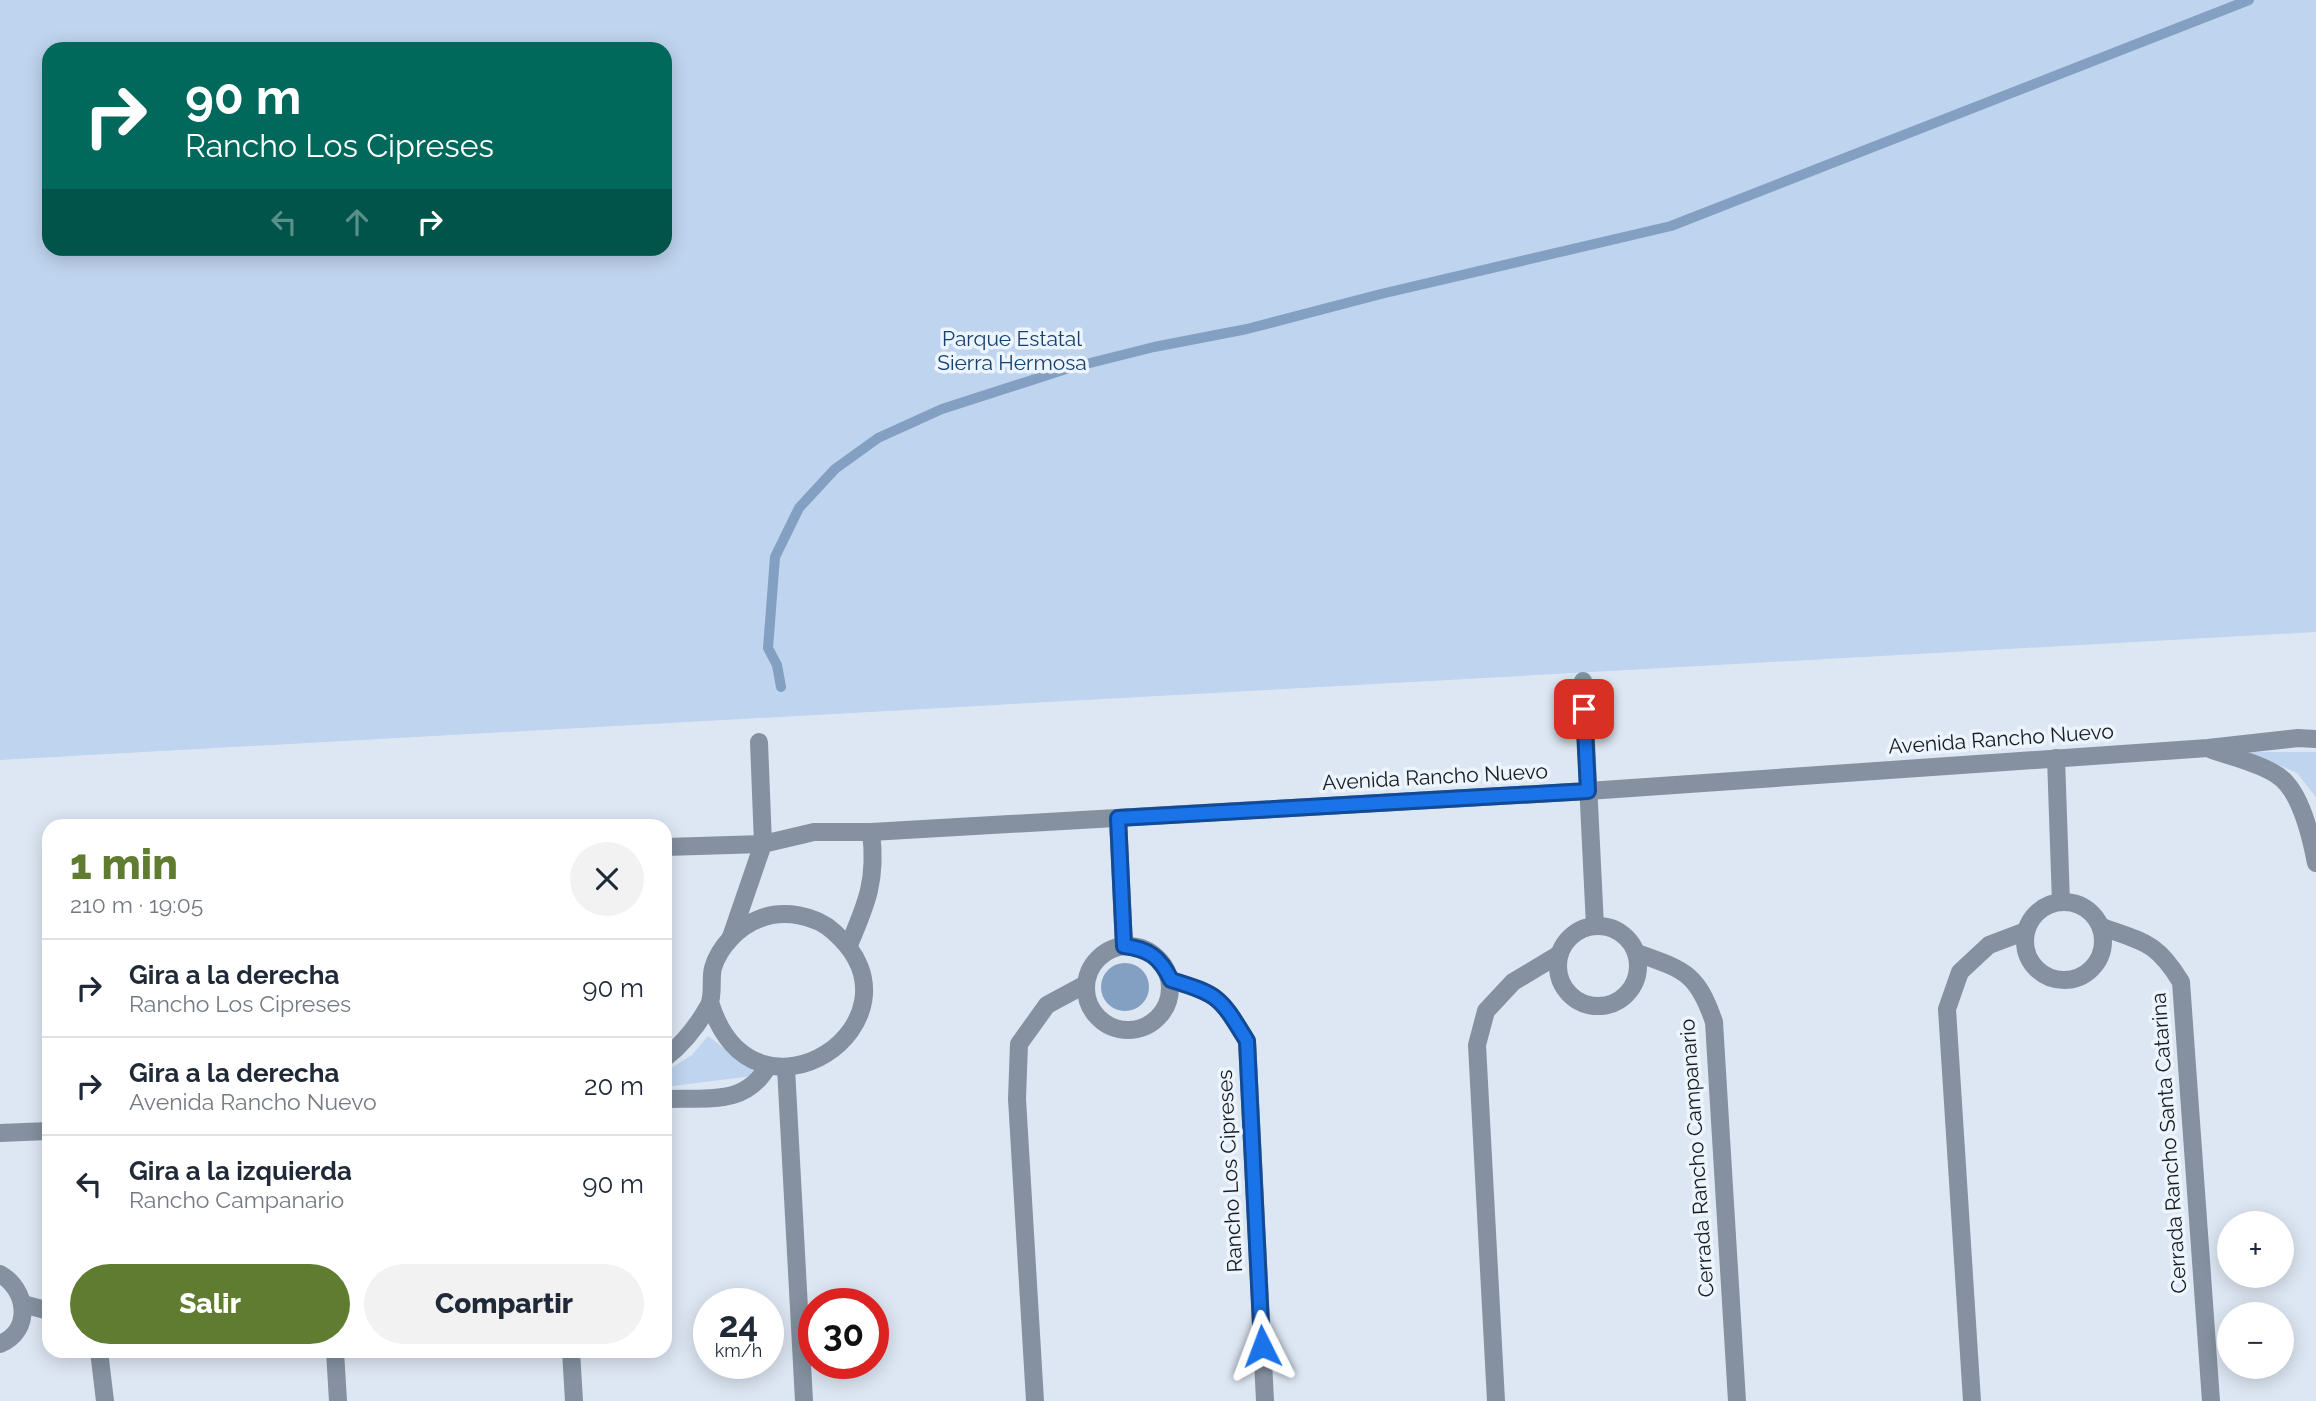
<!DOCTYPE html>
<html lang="es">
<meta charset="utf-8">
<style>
:root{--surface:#fff;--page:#f2f2f3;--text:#1f2937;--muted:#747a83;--line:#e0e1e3;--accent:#607c30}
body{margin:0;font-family:Raleway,sans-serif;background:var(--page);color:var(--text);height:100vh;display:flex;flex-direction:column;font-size:26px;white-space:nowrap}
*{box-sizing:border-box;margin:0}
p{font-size:23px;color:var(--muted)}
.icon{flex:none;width:38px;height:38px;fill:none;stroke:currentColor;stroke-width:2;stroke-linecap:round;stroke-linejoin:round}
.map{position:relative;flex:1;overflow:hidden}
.side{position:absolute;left:42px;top:819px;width:630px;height:539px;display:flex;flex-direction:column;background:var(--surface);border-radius:21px;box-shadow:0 4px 18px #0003}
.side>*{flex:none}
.banner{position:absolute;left:42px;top:42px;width:630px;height:214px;border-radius:21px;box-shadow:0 4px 18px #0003;background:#00695c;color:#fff;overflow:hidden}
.controls{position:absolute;left:2217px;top:1211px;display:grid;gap:14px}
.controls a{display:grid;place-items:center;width:77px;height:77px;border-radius:50%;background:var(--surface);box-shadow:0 4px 18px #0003;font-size:35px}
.speed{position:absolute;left:693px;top:1288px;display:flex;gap:14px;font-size:35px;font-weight:700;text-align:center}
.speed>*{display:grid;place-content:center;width:91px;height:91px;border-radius:50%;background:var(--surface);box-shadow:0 4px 18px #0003;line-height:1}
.speed small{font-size:18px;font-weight:400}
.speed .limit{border:10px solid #d22;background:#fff;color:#111}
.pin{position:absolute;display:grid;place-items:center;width:60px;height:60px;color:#fff;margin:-30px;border-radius:14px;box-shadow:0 4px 10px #0006}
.me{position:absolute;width:77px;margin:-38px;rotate:357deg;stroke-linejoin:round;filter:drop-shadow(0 0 5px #0008)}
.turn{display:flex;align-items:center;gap:24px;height:147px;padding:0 28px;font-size:32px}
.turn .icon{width:91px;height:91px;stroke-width:2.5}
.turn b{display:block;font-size:49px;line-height:60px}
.lanes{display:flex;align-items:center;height:66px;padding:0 28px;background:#0003;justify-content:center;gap:35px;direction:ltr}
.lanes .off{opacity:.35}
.round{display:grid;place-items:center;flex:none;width:74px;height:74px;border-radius:37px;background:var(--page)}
.overview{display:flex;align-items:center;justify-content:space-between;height:119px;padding:0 28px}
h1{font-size:42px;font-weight:800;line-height:52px;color:var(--accent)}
.cta{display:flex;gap:14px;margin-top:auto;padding:14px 28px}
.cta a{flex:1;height:80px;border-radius:42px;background:var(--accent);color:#fff;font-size:28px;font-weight:800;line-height:80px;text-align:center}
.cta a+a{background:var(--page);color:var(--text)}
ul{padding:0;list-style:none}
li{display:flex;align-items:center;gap:21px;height:98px;padding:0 28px;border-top:2px solid var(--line)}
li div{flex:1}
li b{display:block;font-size:26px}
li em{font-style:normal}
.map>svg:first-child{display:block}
</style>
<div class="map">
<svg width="2316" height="1401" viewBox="0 0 2316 1401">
<rect width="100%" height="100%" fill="#dde7f3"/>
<!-- green -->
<g fill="#bfd4ee" fill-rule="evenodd">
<path d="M 0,0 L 2316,0 L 2316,632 L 0,760 ZM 49,49 L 665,49 L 665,248 L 49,248 Z"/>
<path d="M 2249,752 L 2316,752 L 2316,797 L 2297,773 Z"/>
<path d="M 708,1036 L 760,1075 L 665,1087 L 665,1072 L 692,1055 Z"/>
</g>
<!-- water -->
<circle fill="#839fc1" cx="1125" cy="987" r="24"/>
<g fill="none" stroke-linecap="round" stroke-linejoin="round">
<!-- stream -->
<path stroke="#839fc1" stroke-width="10" d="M 781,687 L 777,665 L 768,648 L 775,557 L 799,508 L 835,469 L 878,438 L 942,409 L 1066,369 L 1154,347 L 1247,329 L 1381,294 L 1671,226 L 2249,0"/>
<!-- minor -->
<g stroke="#8591a0" stroke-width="18">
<path d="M 1583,681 L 1595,926"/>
<path d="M 2212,750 C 2232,757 2259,763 2277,775 C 2301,790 2311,837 2316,863"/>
<path d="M 2056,758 L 2061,902"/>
<path d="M 1118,818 L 1124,946"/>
<path d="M 665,847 L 763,844 L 814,832 L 871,832 L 1588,791 L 2208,748 L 2298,738 L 2316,739"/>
<circle cx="2064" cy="941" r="39"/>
<circle cx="1598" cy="966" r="40"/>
<path d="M 2102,927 C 2144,942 2157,942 2181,982 L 2211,1401"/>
<path d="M 731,937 L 763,844 L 759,742"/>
<path d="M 849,945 C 867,903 877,879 871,832"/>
<circle cx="1128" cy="988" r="42"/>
<path d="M 1637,953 C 1684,970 1697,972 1714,1022 L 1737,1401"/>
<path d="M 1171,980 C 1220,995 1220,997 1247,1041 L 1265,1401"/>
<path d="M 665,1058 C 683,1044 698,1025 709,1005 C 714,994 710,979 713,968 C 719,947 739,926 759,919 C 783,909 816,915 834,932 C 935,1021 753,1144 710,1002"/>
<path d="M 786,1068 L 804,1401"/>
<path d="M 665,1099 C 706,1097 745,1107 768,1066"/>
<path d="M 0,1133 L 49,1131"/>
<path d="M 0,1274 C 27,1289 33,1330 0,1344"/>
<path d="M 23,1304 L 49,1311"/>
<path d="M 99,1351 L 105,1401"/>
<path d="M 335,1351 L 338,1401"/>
<path d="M 571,1351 L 574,1401"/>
<path d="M 1035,1401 L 1017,1099 L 1019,1044 L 1047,1005 L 1086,984"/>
<path d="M 1496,1401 L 1477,1045 L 1486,1011 L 1513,982 L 1558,955"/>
<path d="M 1972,1401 L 1947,1009 L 1960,972 L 1989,945 L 2026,931"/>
</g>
</g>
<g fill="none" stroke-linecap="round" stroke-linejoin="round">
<defs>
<path id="route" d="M 1262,1346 L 1247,1041 C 1220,997 1220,995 1171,980 C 1160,957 1149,949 1124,946 L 1118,818 L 1588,791 L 1584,709"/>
</defs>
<!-- route casing -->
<use href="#route" stroke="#114b97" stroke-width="18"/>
<!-- route -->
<use href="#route" stroke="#1a73e8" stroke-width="12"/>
</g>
<g text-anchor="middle" stroke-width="7" stroke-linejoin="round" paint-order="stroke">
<!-- park labels -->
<g font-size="21" fill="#173f6c" stroke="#ecf4fe">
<text x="1012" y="346">Parque Estatal<tspan x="1012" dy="24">Sierra Hermosa</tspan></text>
</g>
<!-- street labels -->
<g font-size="21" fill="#181c20" stroke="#ecf4fe">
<text transform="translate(2001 739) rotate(-4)" y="7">Avenida Rancho Nuevo</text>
<text transform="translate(1435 777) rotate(-3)" y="7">Avenida Rancho Nuevo</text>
<text transform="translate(2169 1143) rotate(-94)" y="7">Cerrada Rancho Santa Catarina</text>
<text transform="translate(1697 1158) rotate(-94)" y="7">Cerrada Rancho Campanario</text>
<text transform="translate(1230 1171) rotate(-93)" y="7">Rancho Los Cipreses</text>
</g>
</g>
</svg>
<div class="controls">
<a>+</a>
<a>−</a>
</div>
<div class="speed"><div>24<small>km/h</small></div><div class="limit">30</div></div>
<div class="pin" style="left:1584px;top:709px;background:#d93025"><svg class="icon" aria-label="arrive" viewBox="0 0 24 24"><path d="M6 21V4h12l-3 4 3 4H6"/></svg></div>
<svg class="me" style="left:1262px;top:1346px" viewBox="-20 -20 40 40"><path d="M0-17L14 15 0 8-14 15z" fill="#1a73e8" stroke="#fff" stroke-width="4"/></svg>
<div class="banner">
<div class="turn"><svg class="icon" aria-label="right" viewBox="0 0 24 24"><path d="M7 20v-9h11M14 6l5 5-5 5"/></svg><div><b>90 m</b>Rancho Los Cipreses</div></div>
<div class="lanes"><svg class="icon off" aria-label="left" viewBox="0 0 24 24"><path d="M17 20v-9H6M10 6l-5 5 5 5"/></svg><svg class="icon off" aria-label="ahead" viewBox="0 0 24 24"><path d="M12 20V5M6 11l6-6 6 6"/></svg><svg class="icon" aria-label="right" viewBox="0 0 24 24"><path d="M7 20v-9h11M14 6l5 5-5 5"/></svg></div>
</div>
<section class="side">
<div class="overview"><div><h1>1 min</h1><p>210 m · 19:05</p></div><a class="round"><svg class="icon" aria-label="close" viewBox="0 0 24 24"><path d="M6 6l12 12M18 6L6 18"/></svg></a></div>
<ul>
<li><svg class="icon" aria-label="right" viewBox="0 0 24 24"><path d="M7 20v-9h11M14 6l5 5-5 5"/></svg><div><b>Gira a la derecha</b><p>Rancho Los Cipreses</p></div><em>90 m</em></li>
<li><svg class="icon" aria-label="right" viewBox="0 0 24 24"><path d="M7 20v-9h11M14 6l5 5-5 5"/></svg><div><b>Gira a la derecha</b><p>Avenida Rancho Nuevo</p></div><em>20 m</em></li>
<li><svg class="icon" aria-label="left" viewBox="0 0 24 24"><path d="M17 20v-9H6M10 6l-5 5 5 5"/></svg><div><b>Gira a la izquierda</b><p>Rancho Campanario</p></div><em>90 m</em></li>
</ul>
<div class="cta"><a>Salir</a><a>Compartir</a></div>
</section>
</div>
